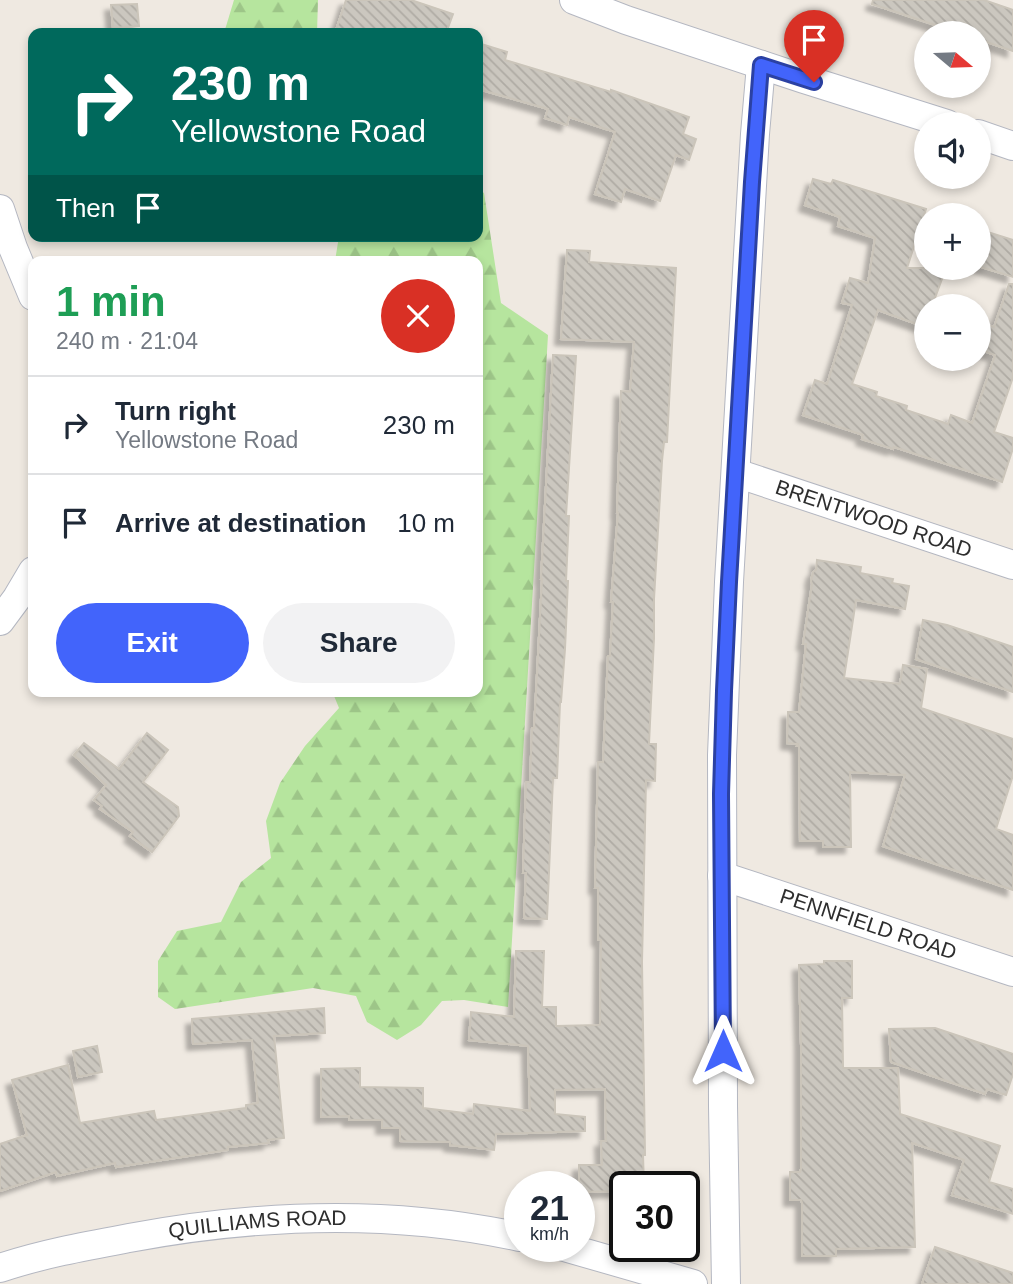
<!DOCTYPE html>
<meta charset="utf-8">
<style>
:root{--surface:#fff;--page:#f2f2f3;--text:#1f2937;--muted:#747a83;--line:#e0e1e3;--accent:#4264fb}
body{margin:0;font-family:Arial,sans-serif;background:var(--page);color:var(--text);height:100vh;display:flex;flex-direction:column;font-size:26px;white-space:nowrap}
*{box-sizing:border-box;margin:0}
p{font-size:23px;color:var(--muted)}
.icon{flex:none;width:38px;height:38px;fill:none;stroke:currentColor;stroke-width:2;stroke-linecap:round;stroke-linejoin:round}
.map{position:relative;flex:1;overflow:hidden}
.side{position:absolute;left:28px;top:256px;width:455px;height:441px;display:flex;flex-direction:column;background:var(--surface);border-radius:14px;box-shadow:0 4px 10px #0003}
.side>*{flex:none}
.banner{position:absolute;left:28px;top:28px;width:455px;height:214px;border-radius:14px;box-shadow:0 4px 10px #0003;background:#00695c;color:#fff;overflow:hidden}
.needle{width:46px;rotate:109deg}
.buttons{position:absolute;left:914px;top:21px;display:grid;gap:14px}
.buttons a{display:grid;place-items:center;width:77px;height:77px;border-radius:50%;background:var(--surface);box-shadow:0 4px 10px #0003;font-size:35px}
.speed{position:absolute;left:504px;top:1171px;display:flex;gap:14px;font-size:35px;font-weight:700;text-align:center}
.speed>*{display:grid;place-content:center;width:91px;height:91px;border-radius:50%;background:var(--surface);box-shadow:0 4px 10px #0003;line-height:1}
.speed small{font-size:18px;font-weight:400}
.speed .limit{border:4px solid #111;border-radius:10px;background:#fff;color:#111}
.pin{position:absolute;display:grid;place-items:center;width:60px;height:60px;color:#fff;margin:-72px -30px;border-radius:50% 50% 50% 0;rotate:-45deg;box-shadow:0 0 7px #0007}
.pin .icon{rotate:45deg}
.me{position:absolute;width:77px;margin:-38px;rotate:0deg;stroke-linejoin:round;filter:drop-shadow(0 0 5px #0008)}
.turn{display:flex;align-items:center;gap:24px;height:147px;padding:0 28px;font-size:32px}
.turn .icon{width:91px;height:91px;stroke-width:2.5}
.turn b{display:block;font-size:49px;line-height:60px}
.then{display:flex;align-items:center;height:66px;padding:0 28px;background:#0003;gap:14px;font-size:26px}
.round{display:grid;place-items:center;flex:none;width:74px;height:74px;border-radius:37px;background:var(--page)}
.summary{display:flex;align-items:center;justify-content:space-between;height:119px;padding:0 28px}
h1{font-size:42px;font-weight:600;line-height:52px;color:#1e9e55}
.primary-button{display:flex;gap:14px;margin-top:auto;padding:14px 28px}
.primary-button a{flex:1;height:80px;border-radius:42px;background:var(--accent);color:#fff;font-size:28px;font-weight:600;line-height:80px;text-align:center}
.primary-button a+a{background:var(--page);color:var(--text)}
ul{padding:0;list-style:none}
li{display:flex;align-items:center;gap:21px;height:98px;padding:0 28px;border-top:2px solid var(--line)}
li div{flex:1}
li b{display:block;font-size:26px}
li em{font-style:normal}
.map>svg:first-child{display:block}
</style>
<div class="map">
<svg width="1013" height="1284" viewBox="0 0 1013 1284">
<defs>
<pattern id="forest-firs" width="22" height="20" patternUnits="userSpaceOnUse" patternTransform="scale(1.75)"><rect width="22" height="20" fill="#b6e59e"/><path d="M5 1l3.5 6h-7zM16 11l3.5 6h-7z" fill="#9dc588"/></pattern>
<pattern id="building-back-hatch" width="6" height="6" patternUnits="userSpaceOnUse" patternTransform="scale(1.75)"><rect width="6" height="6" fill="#cbc7bf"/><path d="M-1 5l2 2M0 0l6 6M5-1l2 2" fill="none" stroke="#afaba4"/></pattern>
<filter id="shadow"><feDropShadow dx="-6" dy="6" stdDeviation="2" flood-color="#0004"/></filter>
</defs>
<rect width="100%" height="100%" fill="#efe9e1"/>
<!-- forest -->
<g fill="url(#forest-firs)">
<path d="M 234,0 L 318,0 L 317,33 L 224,33 Z"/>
<path d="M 478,189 L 484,193 L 501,303 L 548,335 L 508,1007 L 464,1000 L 442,1001 L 421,1025 L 397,1040 L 367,1022 L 356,996 L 313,988 L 175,1009 L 158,997 L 158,961 L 177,931 L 221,922 L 241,882 L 271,858 L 266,821 L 280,783 L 305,746 L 339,708 L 332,691 L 478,691 L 478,261 L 335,261 L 339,236 L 478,236 Z"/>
</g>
<!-- building -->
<g fill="url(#building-back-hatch)" stroke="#cbc5ba" stroke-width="2" filter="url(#shadow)">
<path d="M 346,0 L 411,0 L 453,14 L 446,33 L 335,33 Z"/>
<path d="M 873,0 L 984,0 L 1013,10 L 1013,51 L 978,39 L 978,33 L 959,33 L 872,4 Z"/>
<path d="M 137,4 L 139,26 L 113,28 L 111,5 Z"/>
<path d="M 478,43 L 507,52 L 505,60 L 611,92 L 611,90 L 689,117 L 683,134 L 696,139 L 689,160 L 676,155 L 660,201 L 625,189 L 621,202 L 595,194 L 615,132 L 569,117 L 567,125 L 545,118 L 548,109 L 478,89 Z"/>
<path d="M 813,179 L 831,184 L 833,180 L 926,209 L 907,268 L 946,268 L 932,306 L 926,306 L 925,327 L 878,310 L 852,384 L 877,392 L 876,396 L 907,406 L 906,410 L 948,424 L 951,415 L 972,423 L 995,355 L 978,349 L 978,322 L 994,327 L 1009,284 L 1013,284 L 1013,377 L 994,432 L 1013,438 L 1013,448 L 1002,482 L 894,447 L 893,449 L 862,439 L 863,435 L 803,415 L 815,380 L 827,384 L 852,305 L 842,303 L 850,278 L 868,283 L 875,238 L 838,226 L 840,217 L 805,205 Z"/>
<path d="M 978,229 L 1013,240 L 1013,277 L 978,266 Z"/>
<path d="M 567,250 L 590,251 L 589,262 L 676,268 L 667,442 L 664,442 L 662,461 L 654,599 L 654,638 L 649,744 L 656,744 L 655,781 L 646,780 L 642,962 L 645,1155 L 643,1155 L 644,1186 L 625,1186 L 625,1191 L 579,1192 L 579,1165 L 602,1165 L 601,1141 L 606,1141 L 605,1089 L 555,1090 L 555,1114 L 585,1117 L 585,1131 L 496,1134 L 494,1150 L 450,1145 L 450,1142 L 400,1141 L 400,1128 L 382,1128 L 382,1120 L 349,1120 L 349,1116 L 321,1117 L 321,1069 L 360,1068 L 360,1087 L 423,1088 L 423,1108 L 473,1114 L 474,1104 L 530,1111 L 528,1046 L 469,1040 L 471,1012 L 514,1017 L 516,951 L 544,951 L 542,1007 L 556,1007 L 556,1026 L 600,1025 L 601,940 L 598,940 L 598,888 L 595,888 L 598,762 L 603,762 L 608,656 L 610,656 L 613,602 L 611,602 L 618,513 L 617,513 L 621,391 L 630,392 L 634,342 L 561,339 Z"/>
<path d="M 553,355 L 576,356 L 566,516 L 569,516 L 566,581 L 568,581 L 565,649 L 561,702 L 560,702 L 557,778 L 553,778 L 547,919 L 524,918 L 526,873 L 523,873 L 526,782 L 530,782 L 532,728 L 534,728 L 537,674 L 542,579 L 541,579 Z"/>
<path d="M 817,560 L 861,567 L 860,573 L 893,579 L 892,583 L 909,586 L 905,609 L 856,600 L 844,678 L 900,684 L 903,665 L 927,669 L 921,708 L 1013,739 L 1013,775 L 996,829 L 1013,835 L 1013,890 L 883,846 L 905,775 L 850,772 L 851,847 L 823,847 L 823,841 L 800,841 L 799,746 L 797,746 L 798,744 L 787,743 L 788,712 L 799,712 L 806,644 L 803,644 L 812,584 L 811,581 L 813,572 L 816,570 Z"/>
<path d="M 923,620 L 947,625 L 1013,647 L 1013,692 L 916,659 Z"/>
<path d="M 147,733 L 168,750 L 143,782 L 178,807 L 179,816 L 152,852 L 130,836 L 133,832 L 100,809 L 102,806 L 94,800 L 106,785 L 74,755 L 84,743 L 119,769 Z"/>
<path d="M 824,961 L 852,961 L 852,998 L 842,998 L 843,1068 L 898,1068 L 900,1114 L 1000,1146 L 989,1182 L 1013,1189 L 1013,1214 L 952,1195 L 964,1160 L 912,1143 L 915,1247 L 836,1249 L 836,1256 L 802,1256 L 802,1203 L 801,1200 L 790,1200 L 790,1172 L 800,1172 L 801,1169 L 801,1045 L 799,965 L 824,964 Z"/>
<path d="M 324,1008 L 325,1033 L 274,1036 L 284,1138 L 268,1140 L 269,1143 L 228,1147 L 228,1150 L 116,1167 L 115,1163 L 57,1176 L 56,1172 L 0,1191 L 0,1144 L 27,1135 L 12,1080 L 68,1065 L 80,1123 L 154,1111 L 156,1120 L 246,1108 L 246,1105 L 258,1103 L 252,1040 L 193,1044 L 192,1019 Z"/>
<path d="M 935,1028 L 1013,1054 L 1013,1074 L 1006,1095 L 987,1089 L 985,1094 L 891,1062 L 889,1029 Z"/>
<path d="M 97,1046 L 102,1072 L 78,1077 L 73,1051 Z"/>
<path d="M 935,1247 L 1013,1273 L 1013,1284 L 922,1284 Z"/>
</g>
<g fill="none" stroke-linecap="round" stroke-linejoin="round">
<defs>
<g id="minor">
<path d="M 574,0 L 626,20 L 804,79 L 947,124"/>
<path d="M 978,134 L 1013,146"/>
<path d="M 0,209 L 13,248 L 33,296"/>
<path id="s1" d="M 736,473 L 1013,565"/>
<path d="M 0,621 L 17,598 L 33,571"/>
<path id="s2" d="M 722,876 L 1013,972"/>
<path d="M 561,1246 L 693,1284"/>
<path id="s3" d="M 0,1268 C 42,1254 86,1246 129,1238 C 258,1214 391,1209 520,1237"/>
<path d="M 726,1284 L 723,1106 L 722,755 L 729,582 L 755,134 L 761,65"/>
</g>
</defs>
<!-- minor casing -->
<use href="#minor" stroke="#b4b7c1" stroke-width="30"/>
<!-- minor -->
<use href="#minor" stroke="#fff" stroke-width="28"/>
</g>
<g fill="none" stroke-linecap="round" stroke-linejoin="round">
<defs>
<path id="route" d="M 723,1051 L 721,794 L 724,691 L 729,582 L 752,182 L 761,65 L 814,82"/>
</defs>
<!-- route casing -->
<use href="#route" stroke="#2b41a3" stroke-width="18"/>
<!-- route -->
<use href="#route" stroke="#4264fb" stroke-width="12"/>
</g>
<g text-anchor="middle" stroke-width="6" stroke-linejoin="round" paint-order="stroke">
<!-- street labels -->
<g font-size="21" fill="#2e2e2e" stroke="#fff">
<text dy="7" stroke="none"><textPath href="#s1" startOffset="145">BRENTWOOD ROAD</textPath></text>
<text dy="7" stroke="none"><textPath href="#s2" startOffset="154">PENNFIELD ROAD</textPath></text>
<text dy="7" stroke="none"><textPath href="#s3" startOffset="262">QUILLIAMS ROAD</textPath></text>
</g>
</g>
</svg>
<div class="buttons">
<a><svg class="needle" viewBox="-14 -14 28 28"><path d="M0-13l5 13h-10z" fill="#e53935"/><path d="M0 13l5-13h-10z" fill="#747a83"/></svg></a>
<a><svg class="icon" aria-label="sound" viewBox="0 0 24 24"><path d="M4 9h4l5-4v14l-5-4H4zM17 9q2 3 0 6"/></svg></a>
<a>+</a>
<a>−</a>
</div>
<div class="speed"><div>21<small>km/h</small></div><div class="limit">30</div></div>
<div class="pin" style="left:814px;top:82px;background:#d93025"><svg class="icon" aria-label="arrive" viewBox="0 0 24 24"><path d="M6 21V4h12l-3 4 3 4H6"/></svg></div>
<svg class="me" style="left:723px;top:1051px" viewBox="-20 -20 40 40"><path d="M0-17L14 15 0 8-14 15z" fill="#4264fb" stroke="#fff" stroke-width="4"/></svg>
<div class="banner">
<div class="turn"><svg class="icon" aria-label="right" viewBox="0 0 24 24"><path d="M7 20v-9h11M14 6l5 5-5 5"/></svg><div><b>230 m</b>Yellowstone Road</div></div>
<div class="then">Then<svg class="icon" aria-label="arrive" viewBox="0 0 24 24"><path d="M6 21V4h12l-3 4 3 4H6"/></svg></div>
</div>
<section class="side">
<div class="summary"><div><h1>1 min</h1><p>240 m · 21:04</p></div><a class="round" style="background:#d93025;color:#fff"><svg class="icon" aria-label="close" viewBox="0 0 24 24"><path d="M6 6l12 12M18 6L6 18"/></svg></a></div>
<ul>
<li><svg class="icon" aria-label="right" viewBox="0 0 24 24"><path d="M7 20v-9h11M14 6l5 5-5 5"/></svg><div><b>Turn right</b><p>Yellowstone Road</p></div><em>230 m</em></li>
<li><svg class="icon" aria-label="arrive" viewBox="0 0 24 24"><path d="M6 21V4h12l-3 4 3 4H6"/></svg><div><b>Arrive at destination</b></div><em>10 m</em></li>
</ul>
<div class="primary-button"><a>Exit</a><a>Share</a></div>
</section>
</div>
